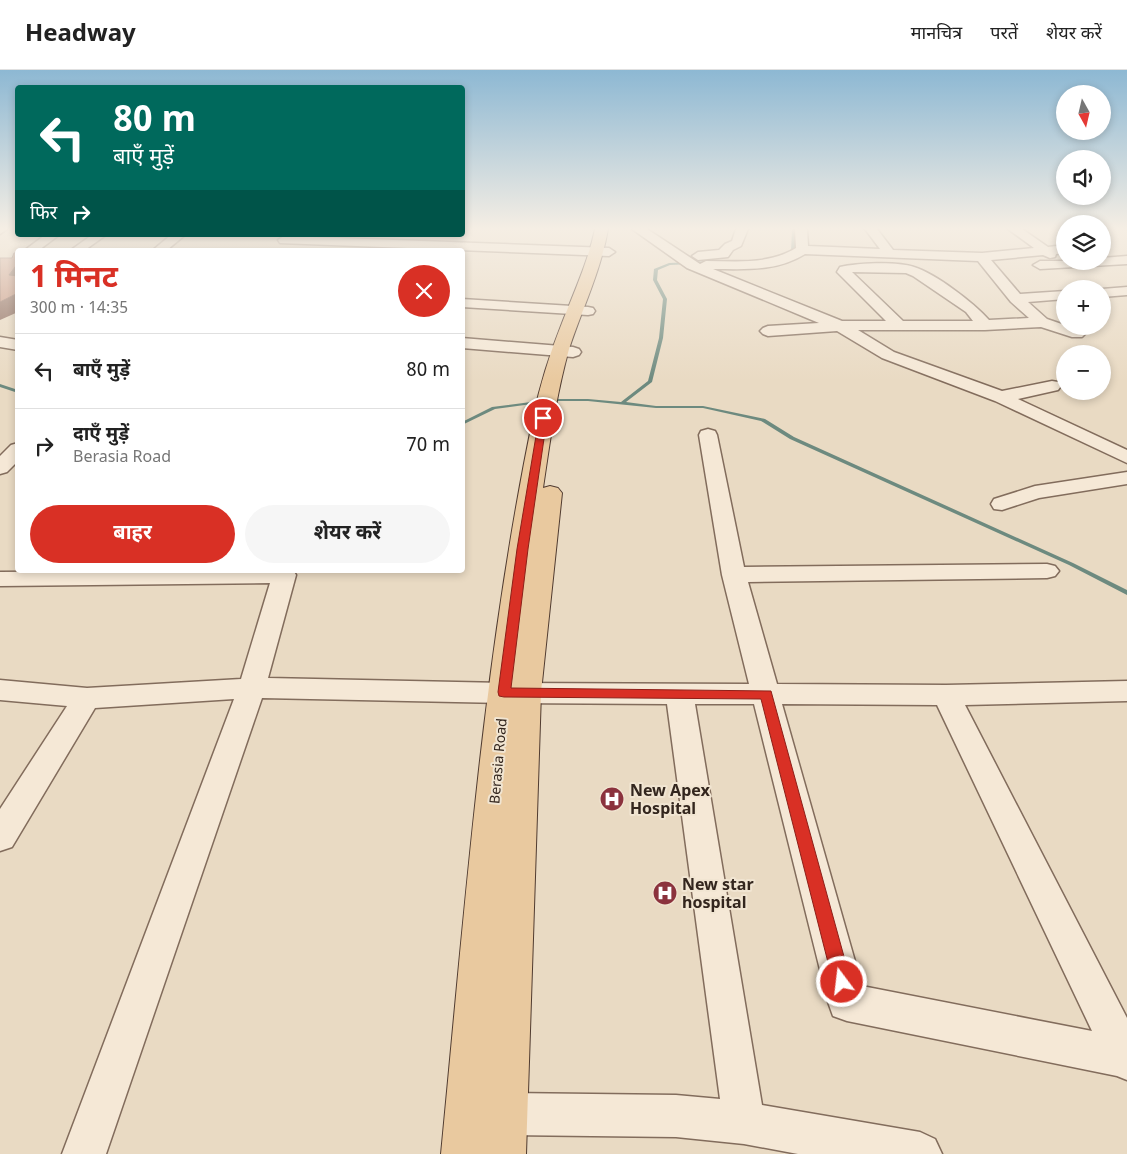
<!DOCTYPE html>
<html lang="hi">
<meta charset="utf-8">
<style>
:root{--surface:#fff;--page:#f6f6f6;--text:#222;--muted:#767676;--line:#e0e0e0;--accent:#d93025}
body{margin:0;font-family:Georgia,"Noto Sans Devanagari",serif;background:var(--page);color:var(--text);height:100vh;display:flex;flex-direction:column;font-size:19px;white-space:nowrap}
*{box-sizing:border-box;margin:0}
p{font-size:16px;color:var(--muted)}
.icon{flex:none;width:28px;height:28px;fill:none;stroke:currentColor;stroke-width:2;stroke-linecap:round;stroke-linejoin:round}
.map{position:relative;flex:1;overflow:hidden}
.panel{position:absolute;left:15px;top:178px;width:450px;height:325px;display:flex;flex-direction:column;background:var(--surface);border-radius:5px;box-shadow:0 2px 8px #0003}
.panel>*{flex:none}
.banner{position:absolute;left:15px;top:15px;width:450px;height:152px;border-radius:5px;box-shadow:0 2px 8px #0003;background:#00695c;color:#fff;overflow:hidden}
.needle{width:32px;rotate:172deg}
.fabs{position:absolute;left:1056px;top:15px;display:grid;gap:10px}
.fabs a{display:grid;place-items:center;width:55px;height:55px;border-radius:50%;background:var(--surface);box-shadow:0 2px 8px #0003;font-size:25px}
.pin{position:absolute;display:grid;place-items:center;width:42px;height:42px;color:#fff;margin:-21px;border:2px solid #fff;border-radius:50%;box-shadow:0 1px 5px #0007}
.me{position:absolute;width:55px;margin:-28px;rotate:345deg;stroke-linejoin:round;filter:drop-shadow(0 0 4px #0008)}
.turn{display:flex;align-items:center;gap:18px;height:105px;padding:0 15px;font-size:22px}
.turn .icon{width:65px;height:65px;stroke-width:2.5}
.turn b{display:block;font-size:35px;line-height:42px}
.then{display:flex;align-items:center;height:48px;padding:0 15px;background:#0003;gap:10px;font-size:19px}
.round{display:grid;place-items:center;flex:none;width:52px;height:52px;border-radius:26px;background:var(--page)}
.headline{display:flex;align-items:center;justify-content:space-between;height:85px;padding:0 15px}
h1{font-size:30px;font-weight:700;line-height:38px;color:var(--accent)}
.primary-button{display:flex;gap:10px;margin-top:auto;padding:10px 15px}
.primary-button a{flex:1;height:58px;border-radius:30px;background:var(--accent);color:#fff;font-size:20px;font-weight:700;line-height:58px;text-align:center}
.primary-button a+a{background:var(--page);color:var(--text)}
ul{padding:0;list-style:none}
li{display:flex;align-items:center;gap:15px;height:75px;padding:0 15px;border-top:1px solid var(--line)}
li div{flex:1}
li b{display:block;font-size:19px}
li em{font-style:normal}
header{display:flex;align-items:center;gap:30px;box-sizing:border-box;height:70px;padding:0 25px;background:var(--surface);border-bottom:1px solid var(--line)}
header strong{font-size:24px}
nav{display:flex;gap:28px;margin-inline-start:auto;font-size:18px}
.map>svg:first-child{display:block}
</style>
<header>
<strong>Headway</strong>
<nav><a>मानचित्र</a><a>परतें</a><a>शेयर करें</a></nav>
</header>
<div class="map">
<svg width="1127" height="1084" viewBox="0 0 1127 1084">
<rect width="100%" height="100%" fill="#e9dac3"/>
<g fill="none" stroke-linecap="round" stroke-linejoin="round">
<!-- stream -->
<g fill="#6d8a7f" fill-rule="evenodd">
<path d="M 792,159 L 796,159 L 795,182 L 787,186 L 786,184 L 791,182 Z"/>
<path d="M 713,191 L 714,191 L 714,193 L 670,195 L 658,200 L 657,210 L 667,229 L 663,268 L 652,312 L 626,332 L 656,336 L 703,336 L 765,349 L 794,367 L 1073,493 L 1127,520 L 1127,525 L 1069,495 L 790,369 L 761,351 L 703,338 L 656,338 L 588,331 L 554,331 L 495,339 L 462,355 L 462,352 L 492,337 L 554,329 L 588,329 L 621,332 L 648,311 L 659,268 L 663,229 L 653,210 L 654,199 L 669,193 Z"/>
<path d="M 0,314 L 18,320 L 18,323 L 0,317 Z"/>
</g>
<defs>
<g id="minor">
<path d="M 0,159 L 7,159 L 0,164 Z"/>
<path d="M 632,159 L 647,159 L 700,194 L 706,191 C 737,191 768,195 796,178 L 795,159 L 807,159 L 808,176 L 880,179 L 865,159 L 877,159 L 893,180 L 982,183 L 1034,178 L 1008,159 L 1022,159 L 1048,177 L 1065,175 L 1065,183 L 1056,184 L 1055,187 L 1050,188 L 1043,185 L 991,190 L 1020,224 L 1065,221 L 1065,229 L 1028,232 L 1047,249 L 1082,261 L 1085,264 L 1082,267 L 1072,267 L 1041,257 L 985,260 L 858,260 L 894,282 L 1002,321 L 1052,311 L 1058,312 L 1061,316 L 1058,320 L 1018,329 L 1127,380 L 1127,393 L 995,331 L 882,288 L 837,261 L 768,266 L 763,264 L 760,261 L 763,258 L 768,256 L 819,253 L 687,198 ZM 805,184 L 978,191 L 1011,232 L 1029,248 L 989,250 C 973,232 936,204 914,197 C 898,191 856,193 840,197 L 837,202 L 886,251 L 842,251 L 713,199 C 745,199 776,202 805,184 ZM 852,202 L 906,203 L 913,206 L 966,242 L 973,251 L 903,251 Z"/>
<path d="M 736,159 L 748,159 L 741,176 L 733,180 L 728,187 L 698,190 L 692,186 L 698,182 L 719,180 L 725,174 L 732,171 Z"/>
<path d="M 45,165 L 59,165 L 39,180 L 25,180 Z"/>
<path d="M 92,165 L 106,165 L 85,180 L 71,180 Z"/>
<path d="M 171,165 L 185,165 L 167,180 L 153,180 Z"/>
<path d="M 284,166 L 609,178 L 615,182 L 609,186 L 280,173 L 278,170 Z"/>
<path d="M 1127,186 L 1127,194 L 1040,199 L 1033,195 L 1040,191 L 1102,191 L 1102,188 Z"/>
<path d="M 1127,217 L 1127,225 L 1102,227 L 1102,219 Z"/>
<path d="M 462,229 L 588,237 L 593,238 L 595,241 L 593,244 L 588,245 L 462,237 Z"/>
<path d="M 0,267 L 18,270 L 18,280 L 0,277 Z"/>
<path d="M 462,268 L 573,277 L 579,279 L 581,282 L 579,285 L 573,287 L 462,278 Z"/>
<path d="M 708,359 L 715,361 L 717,365 L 744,497 L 1047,494 L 1055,496 L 1059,501 L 1055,506 L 1047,508 L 748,512 L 777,614 L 946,615 L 1127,611 L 1127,631 L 965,635 L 1127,948 L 1127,1010 L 1117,1006 L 847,951 L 833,946 L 828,932 L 754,634 L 695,634 L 762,1035 L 920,1062 L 935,1069 L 942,1084 L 798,1084 L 744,1074 L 676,1067 L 506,1065 L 491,1059 L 485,1044 L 491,1029 L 506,1023 L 676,1025 L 720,1029 L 667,634 L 504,633 L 262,628 L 106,1084 L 62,1084 L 234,629 L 95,638 L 12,777 L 0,781 L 0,739 L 67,636 L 0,630 L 0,610 L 87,618 L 241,609 L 270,513 L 0,516 L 0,502 L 293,500 L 296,505 L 268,608 L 504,613 L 749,614 L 722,505 L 699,365 L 701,361 ZM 782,634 L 937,635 L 1092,961 L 862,916 Z"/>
<path d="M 18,373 L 18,391 L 7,402 L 0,404 L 0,386 L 11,375 Z"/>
<path d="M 1127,402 L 1127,414 L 1039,428 L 1002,440 L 994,439 L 991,434 L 994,429 L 1035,416 Z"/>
</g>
<path id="primary" d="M 595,159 L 608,159 C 601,201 582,239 569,279 C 556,325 550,371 543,418 L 550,416 L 558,418 L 562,423 L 541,622 L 526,1084 L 441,1084 C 465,838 483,590 533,348 C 540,315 550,283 562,253 C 574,222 588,192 595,159 Z"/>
</defs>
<!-- minor casing -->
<use href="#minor" stroke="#826c5c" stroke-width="3"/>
<!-- primary casing -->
<use href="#primary" stroke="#503b30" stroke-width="2"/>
<!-- minor -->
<use href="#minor" fill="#f5e8d6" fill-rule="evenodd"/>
<!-- primary -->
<use href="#primary" fill="#e9c99f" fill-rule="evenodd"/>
</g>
<!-- shaded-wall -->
<g fill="#896658">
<path d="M 18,193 L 18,217 L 9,205 Z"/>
<path d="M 18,223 L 18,242 L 0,250 L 0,232 Z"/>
</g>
<!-- building -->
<path fill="#c4927d" stroke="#896658" d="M 14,183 L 18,183 L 18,193 L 9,205 L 18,206 L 18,223 L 0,232 L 0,188 L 12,188 Z"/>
<!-- sky -->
<linearGradient id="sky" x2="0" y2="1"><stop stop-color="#8db8d3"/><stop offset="0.51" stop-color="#f5eee4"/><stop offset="1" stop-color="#f5eee4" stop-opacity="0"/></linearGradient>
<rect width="1127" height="311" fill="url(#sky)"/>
<!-- route -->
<path fill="#d93025" stroke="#8d1f18" d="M 543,346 L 547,348 L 528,479 L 511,618 L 771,621 L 851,912 L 848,918 L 842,921 L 836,918 L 833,912 L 761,629 L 504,627 L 499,626 L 498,622 L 517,479 L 539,348 Z"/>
<!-- icons -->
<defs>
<symbol id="hospital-disc" viewBox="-11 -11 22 22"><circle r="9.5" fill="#8b323d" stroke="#f1e5d2"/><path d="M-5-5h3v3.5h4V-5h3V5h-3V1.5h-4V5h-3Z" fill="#fff"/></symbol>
</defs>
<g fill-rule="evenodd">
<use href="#hospital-disc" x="598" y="715" width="28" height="28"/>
<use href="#hospital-disc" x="651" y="809" width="28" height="28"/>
</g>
<g text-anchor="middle" stroke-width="4" stroke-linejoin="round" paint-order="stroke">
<!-- street labels -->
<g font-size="14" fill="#33261e" stroke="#f1e5d2">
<text transform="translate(498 691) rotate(-85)" y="5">Berasia Road</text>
</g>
<!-- near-poi labels -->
<g font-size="16" font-weight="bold" fill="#33261e" stroke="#f1e5d2" text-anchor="start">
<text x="630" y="726">New Apex<tspan x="630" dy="18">Hospital</tspan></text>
<text x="682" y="820">New star<tspan x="682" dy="18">hospital</tspan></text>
</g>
</g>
</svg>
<div class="fabs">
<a><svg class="needle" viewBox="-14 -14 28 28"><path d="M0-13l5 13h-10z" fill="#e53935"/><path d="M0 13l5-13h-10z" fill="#767676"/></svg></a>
<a><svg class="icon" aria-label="sound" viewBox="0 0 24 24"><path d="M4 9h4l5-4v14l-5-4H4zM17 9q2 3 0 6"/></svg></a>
<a><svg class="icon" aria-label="layers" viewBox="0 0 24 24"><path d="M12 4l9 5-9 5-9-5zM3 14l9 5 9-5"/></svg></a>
<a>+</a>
<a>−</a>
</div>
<div class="pin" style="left:543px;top:348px;background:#d93025"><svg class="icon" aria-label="arrive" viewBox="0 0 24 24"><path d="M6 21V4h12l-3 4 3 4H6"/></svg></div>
<svg class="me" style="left:842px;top:912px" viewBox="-20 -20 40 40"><circle r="17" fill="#d93025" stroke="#fff" stroke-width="3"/><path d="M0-11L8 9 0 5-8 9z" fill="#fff"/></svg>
<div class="banner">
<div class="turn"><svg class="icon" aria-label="left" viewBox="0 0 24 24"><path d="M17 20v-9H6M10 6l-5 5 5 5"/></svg><div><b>80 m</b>बाएँ मुड़ें</div></div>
<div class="then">फिर<svg class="icon" aria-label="right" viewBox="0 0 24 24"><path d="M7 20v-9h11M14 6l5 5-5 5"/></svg></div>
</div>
<section class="panel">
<div class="headline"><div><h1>1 मिनट</h1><p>300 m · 14:35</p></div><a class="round" style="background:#d93025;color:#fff"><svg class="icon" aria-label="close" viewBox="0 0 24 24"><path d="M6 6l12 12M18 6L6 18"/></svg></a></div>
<ul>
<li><svg class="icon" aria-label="left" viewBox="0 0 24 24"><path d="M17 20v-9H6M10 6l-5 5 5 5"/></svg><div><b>बाएँ मुड़ें</b></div><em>80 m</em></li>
<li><svg class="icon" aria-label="right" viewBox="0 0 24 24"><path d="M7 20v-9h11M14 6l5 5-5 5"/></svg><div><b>दाएँ मुड़ें</b><p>Berasia Road</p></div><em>70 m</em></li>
</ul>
<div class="primary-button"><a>बाहर</a><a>शेयर करें</a></div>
</section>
</div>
